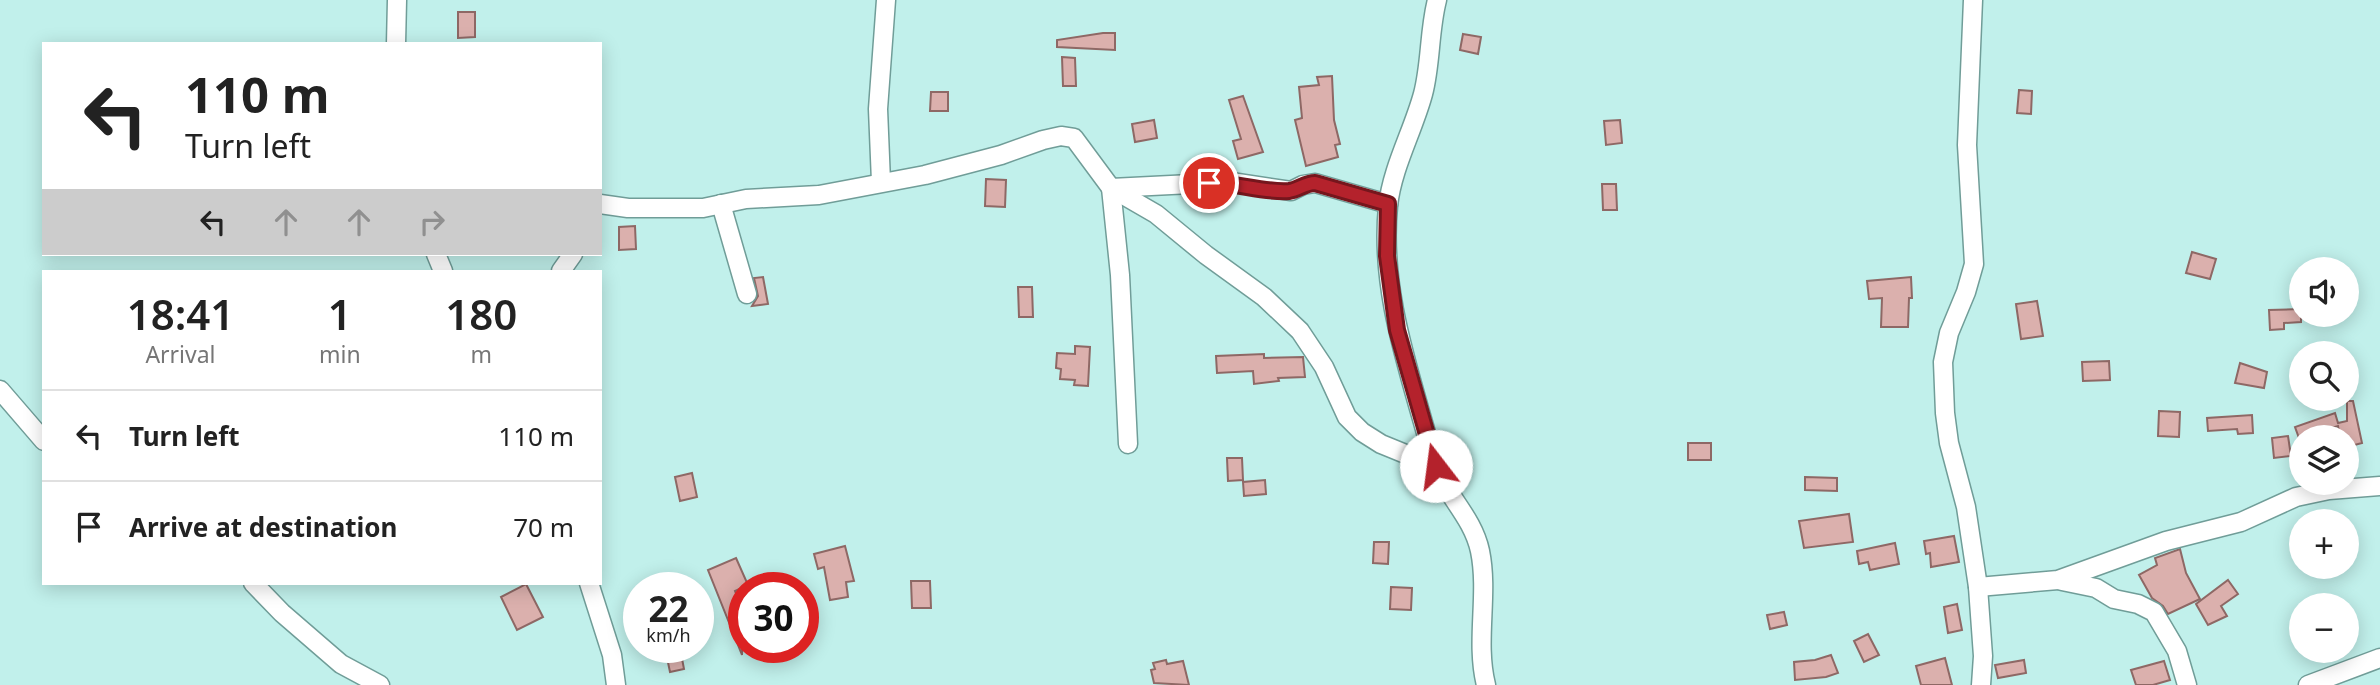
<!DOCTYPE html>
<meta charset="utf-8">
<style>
:root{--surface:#fff;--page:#f2f2f2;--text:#222;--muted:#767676;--line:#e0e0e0}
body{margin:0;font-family:"Noto Sans",sans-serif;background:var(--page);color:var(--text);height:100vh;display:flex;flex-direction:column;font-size:26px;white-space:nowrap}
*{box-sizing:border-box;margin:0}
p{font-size:23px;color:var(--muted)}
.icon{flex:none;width:38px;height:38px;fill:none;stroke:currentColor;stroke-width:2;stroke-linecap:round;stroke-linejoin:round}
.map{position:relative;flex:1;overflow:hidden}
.sheet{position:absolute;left:42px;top:270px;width:560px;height:315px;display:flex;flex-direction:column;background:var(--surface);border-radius:0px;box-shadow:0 4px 18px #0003}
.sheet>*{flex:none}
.top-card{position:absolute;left:42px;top:42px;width:560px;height:214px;border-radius:0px;box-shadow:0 4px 18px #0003;background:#fff;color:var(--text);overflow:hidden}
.tools{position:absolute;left:2289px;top:257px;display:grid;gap:14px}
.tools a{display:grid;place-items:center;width:70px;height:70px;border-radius:50%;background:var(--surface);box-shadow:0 4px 18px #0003;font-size:35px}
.speed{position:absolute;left:623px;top:572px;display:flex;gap:14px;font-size:35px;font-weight:700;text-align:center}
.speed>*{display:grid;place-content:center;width:91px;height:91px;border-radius:50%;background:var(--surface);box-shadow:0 4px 18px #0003;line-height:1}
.speed small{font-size:18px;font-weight:400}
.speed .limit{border:10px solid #d22;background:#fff;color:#111}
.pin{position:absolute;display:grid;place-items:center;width:60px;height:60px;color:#fff;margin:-30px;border:4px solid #fff;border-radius:50%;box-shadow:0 2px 7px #0007}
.me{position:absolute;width:77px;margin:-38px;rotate:345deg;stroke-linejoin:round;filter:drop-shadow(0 0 5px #0008)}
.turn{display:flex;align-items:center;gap:24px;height:147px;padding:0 28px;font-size:32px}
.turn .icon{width:91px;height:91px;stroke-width:2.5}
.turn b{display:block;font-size:49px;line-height:60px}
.lanes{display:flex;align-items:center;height:66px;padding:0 28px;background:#0003;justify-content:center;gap:35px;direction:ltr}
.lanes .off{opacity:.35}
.eta{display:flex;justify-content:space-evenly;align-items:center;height:119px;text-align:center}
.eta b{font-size:42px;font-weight:600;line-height:49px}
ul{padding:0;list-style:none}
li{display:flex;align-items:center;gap:21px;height:91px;padding:0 28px;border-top:2px solid var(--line)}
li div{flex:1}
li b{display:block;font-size:26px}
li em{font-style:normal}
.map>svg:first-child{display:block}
</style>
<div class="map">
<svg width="2380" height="685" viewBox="0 0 2380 685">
<rect width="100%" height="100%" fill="#c1f0eb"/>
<!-- building -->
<g fill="#dbb0ad" stroke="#8e6865" stroke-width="2">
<path d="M 458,12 L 475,12 L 475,37 L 458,38 Z"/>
<path d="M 1103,33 L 1115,33 L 1115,50 L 1057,47 L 1057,40 Z"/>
<path d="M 1463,34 L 1481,37 L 1478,54 L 1460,50 Z"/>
<path d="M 1062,57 L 1075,58 L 1076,86 L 1063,86 Z"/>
<path d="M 1332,76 L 1334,120 L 1340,144 L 1335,145 L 1338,157 L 1306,166 L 1295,120 L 1302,118 L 1299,87 L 1319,85 L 1317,77 Z"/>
<path d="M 2019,90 L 2032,91 L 2031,114 L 2017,113 Z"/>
<path d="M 931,92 L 948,92 L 948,111 L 930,111 Z"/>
<path d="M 1243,96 L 1263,152 L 1238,159 L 1233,141 L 1241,139 L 1229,100 Z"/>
<path d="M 1154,120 L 1157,138 L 1135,142 L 1132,124 Z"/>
<path d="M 1620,120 L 1622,143 L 1606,145 L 1604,121 Z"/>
<path d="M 986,179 L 1006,180 L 1005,207 L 985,206 Z"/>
<path d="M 1602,184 L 1616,184 L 1617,210 L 1603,210 Z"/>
<path d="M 635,226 L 636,249 L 619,250 L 619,227 Z"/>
<path d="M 2192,252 L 2216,259 L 2210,279 L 2186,273 Z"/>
<path d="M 763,277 L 768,304 L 752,306 L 758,296 L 754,278 Z"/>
<path d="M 1911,277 L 1912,298 L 1909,298 L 1908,327 L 1881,327 L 1882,298 L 1869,299 L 1867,281 Z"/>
<path d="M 1018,287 L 1032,287 L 1033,317 L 1019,317 Z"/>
<path d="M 2037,301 L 2043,336 L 2021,339 L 2016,304 Z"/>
<path d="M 2301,309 L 2301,322 L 2284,323 L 2284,329 L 2270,330 L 2269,310 Z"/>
<path d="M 1075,346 L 1090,347 L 1088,386 L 1074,385 L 1075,380 L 1060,379 L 1061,369 L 1056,368 L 1057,353 L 1075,354 Z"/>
<path d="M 1264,354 L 1264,358 L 1303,357 L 1305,377 L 1278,378 L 1279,381 L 1254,384 L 1253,371 L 1217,373 L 1216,356 Z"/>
<path d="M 2109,361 L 2110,380 L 2083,381 L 2082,362 Z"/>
<path d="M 2240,363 L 2267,372 L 2264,388 L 2235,383 Z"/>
<path d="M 2347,401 L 2353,401 L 2362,443 L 2347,447 L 2347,438 L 2340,438 L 2338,426 L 2299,438 L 2295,427 L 2335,413 L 2338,423 L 2347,421 Z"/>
<path d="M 2159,411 L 2180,412 L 2179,437 L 2158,436 Z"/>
<path d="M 2252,415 L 2253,433 L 2238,434 L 2237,429 L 2208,431 L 2207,418 Z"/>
<path d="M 2288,436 L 2291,456 L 2274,458 L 2272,438 Z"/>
<rect x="1688" y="443" width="23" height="17"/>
<path d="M 1227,458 L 1242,458 L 1243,480 L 1228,481 Z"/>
<path d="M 692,473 L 697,497 L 680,501 L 675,477 Z"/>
<path d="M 1805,477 L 1837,478 L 1837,491 L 1805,490 Z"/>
<path d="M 1265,480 L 1266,494 L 1244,496 L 1243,482 Z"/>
<path d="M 1849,514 L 1853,542 L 1804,548 L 1799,521 Z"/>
<path d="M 1954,536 L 1959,562 L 1931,567 L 1930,553 L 1926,554 L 1924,541 Z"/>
<path d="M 1374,542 L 1389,542 L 1388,564 L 1373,563 Z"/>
<path d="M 1895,543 L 1899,564 L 1870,570 L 1868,562 L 1859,564 L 1857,551 Z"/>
<path d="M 845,546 L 854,581 L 846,582 L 848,597 L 830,600 L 824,567 L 818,569 L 814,554 Z"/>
<path d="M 2180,549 L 2186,573 L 2200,599 L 2168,614 L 2163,606 L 2152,598 L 2139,575 L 2157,565 L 2155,558 Z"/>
<path d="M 736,558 L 748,585 L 735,591 L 744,613 L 742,655 L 708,570 Z"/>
<path d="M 2228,580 L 2238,594 L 2221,606 L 2227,616 L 2208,625 L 2196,604 Z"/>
<path d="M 911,581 L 930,581 L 931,608 L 912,608 Z"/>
<path d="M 526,584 L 543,617 L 517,630 L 501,597 Z"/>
<path d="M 1391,587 L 1412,588 L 1411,610 L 1390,609 Z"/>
<path d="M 1957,604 L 1962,630 L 1948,633 L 1944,607 Z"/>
<path d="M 1784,612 L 1787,625 L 1770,629 L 1767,615 Z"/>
<path d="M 1868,634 L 1879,655 L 1864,662 L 1854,641 Z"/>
<path d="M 665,648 L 680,648 L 684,669 L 670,672 Z"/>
<path d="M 1831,655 L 1838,673 L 1826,677 L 1795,680 L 1794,662 L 1815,660 Z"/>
<path d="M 1945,658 L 1952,685 L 1921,685 L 1916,666 Z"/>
<path d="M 1166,660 L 1167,664 L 1183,661 L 1189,685 L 1154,683 L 1151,670 L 1155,669 L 1153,663 Z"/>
<path d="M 2024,660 L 2026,673 L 1998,678 L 1995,665 Z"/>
<path d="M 2164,661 L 2170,680 L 2153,685 L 2136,685 L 2131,670 Z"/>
</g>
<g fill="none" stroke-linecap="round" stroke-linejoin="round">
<defs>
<g id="minor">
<path d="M 1437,0 C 1429,31 1431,64 1423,94 C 1413,131 1392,168 1388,206 C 1379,296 1413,380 1435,466 C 1447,496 1473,518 1480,551 C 1489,595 1475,641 1486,685"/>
<path d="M 1973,0 L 1967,145 L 1974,264 L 1966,292 L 1949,333 L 1943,362 L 1945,413 L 1949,443 L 1966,507 L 1978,587 L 1983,656 L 1981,685"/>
<path d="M 396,44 L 397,0"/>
<path d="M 881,182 L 878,109 L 886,0"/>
<path d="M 600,204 L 628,208 L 703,208 L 746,199 L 819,195 L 925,175 L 1001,155 L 1043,140 L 1061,136 L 1074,138 L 1111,188 L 1156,214 L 1206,255 L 1264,297 L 1300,331 L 1324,367 L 1347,417 L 1362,432 L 1381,444 L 1435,466"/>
<path d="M 721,204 L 747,294"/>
<path d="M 436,254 L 443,271"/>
<path d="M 561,271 L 573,254"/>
<path d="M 0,390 L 44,441"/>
<path d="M 1128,444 L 1120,275 L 1111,188 L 1231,182 L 1291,191 L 1303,185 L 1315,183 L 1388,204"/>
<path d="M 2062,581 L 2096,588 L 2114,599 L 2138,604 L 2154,612 L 2177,651 L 2187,685"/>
<path d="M 253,583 L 282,613 L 341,664 L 380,685"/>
<path d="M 589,583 L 612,655 L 616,685"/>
<path d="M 1978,587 L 2058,580 L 2166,541 L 2241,522 L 2296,497 L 2329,490 L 2380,486"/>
<path d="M 2308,685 L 2380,658"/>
</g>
</defs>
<!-- minor casing -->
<use href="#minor" stroke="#709d98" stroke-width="21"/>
<!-- minor -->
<use href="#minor" stroke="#fff" stroke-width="18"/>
</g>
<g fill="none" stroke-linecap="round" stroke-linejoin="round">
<defs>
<path id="route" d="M 1209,183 C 1236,182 1262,193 1289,191 C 1298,190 1305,183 1315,183 L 1388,204 L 1387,256 L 1397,330 L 1436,466"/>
</defs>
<!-- route casing -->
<use href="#route" stroke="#75161d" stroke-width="18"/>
<!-- route -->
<use href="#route" stroke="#b4222c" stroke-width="12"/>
</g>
</svg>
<div class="tools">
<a><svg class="icon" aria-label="sound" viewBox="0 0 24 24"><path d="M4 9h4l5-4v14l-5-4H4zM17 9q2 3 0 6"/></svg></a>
<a><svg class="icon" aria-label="search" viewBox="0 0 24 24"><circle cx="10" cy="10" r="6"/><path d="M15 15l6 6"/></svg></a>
<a><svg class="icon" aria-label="layers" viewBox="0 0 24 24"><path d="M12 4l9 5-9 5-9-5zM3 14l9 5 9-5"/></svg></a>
<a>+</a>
<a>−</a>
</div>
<div class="speed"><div>22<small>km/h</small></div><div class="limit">30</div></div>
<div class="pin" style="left:1209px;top:183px;background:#d93025"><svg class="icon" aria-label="arrive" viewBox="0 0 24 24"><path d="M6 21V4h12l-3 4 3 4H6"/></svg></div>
<svg class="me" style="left:1436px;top:466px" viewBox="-20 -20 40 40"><circle r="19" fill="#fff"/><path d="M0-13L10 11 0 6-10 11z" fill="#b4222c"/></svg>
<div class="top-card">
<div class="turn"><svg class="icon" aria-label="left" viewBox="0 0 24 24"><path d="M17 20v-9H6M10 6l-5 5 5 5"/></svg><div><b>110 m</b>Turn left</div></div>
<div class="lanes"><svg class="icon" aria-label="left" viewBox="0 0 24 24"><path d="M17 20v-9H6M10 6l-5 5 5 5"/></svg><svg class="icon off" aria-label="ahead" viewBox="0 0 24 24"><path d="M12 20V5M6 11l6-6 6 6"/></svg><svg class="icon off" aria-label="ahead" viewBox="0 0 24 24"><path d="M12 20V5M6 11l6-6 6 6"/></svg><svg class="icon off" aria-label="right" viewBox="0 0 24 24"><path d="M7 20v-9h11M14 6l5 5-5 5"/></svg></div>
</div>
<section class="sheet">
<div class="eta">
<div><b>18:41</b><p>Arrival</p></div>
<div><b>1</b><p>min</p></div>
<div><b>180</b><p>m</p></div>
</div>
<ul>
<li><svg class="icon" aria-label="left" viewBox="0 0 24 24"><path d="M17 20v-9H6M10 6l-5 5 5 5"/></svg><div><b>Turn left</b></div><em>110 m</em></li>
<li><svg class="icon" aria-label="arrive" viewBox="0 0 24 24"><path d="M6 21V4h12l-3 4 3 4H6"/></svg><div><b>Arrive at destination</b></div><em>70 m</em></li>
</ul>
</section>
</div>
